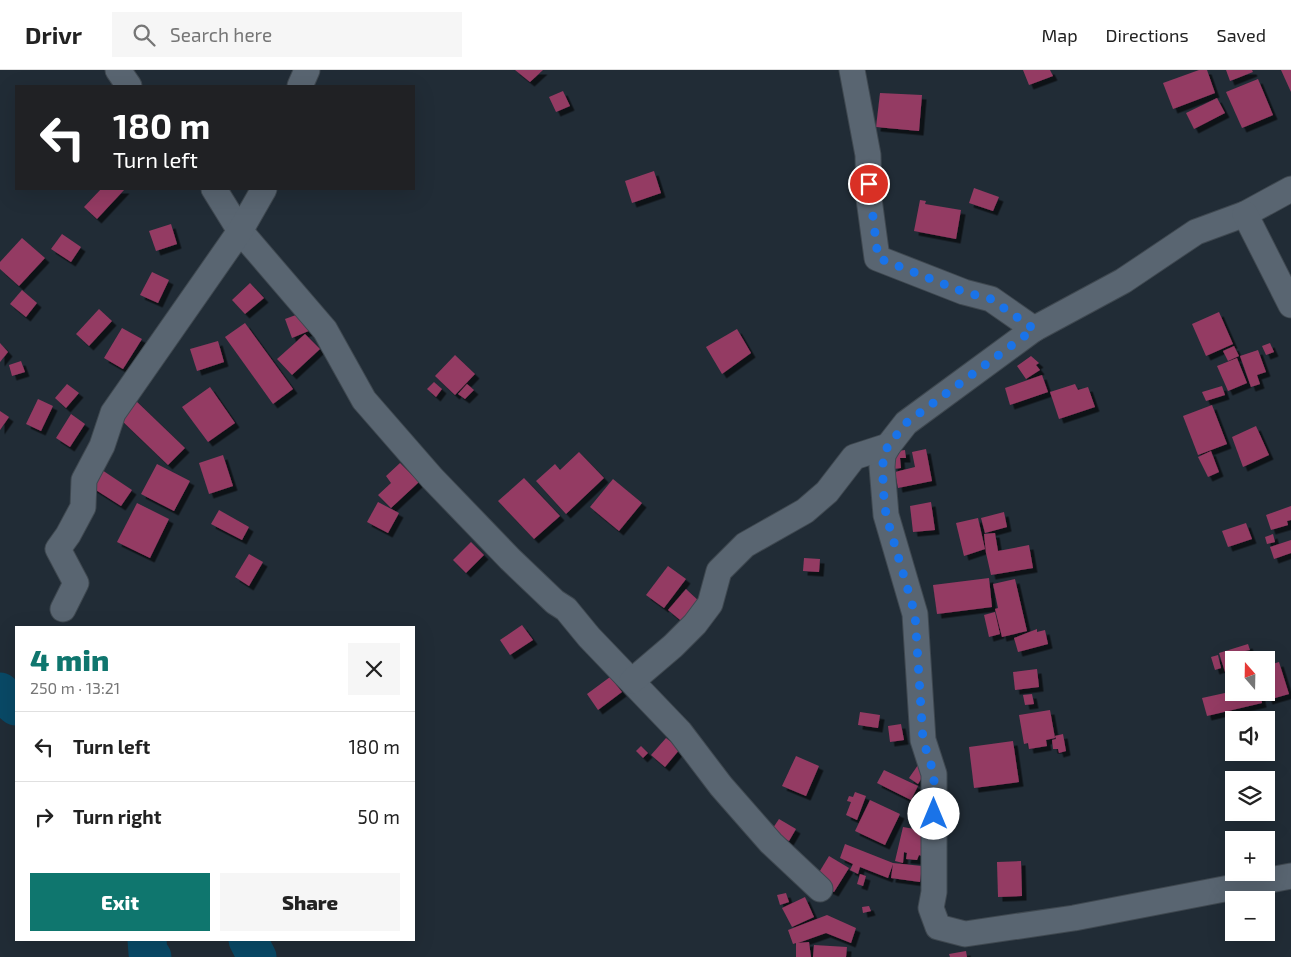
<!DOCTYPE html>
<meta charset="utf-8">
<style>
:root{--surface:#fff;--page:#f6f6f6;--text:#222;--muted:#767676;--line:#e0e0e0;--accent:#0f766e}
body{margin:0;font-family:"Exo 2",sans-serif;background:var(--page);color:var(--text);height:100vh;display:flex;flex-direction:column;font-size:19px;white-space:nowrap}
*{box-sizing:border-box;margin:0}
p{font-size:16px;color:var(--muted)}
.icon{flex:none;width:28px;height:28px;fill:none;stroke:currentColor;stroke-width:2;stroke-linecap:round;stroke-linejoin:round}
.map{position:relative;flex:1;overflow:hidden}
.drawer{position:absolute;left:15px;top:556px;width:400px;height:315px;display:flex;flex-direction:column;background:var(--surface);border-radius:0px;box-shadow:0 5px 20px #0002}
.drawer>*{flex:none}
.hud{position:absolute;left:15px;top:15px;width:400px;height:105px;border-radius:0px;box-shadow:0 5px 20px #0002;background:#202124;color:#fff;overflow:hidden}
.needle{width:32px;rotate:340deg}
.fabs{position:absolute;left:1225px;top:581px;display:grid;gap:10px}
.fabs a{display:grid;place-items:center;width:50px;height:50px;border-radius:0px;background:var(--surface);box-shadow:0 5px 20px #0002;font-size:25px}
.pin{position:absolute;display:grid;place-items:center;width:42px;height:42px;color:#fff;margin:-21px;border:2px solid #fff;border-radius:50%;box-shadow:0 1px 5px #0007}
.me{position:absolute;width:55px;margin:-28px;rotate:0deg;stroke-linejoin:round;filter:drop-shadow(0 0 4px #0008)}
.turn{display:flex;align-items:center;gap:18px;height:105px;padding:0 15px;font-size:22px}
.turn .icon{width:65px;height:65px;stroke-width:2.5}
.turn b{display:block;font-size:35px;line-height:42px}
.round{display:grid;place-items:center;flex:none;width:52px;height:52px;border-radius:0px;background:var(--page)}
.head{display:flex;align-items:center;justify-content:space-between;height:85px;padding:0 15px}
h1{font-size:30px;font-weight:800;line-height:38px;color:var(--accent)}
.cta{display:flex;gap:10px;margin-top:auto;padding:10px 15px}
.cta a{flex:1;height:58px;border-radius:0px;background:var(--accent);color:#fff;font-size:20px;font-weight:800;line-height:58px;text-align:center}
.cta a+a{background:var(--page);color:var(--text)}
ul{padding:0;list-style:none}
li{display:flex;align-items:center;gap:15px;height:70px;padding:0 15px;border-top:1px solid var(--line)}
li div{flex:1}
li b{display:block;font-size:19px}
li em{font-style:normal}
header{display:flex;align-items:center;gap:30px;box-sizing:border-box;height:70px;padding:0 25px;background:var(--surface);border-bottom:1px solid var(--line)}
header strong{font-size:24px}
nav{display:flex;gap:28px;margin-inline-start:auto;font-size:18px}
.search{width:350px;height:45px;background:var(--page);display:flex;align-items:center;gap:12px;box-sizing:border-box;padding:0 18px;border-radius:0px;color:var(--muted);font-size:19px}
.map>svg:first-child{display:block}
</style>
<header>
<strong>Drivr</strong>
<div class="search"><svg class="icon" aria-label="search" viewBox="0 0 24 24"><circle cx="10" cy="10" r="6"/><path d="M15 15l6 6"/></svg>Search here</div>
<nav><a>Map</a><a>Directions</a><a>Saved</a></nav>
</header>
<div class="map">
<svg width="1291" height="887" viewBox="0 0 1291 887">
<defs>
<filter id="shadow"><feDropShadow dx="4.5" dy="4.5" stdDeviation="0" flood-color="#0009"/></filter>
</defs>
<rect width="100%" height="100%" fill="#212c36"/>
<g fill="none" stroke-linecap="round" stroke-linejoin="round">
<!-- river -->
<g stroke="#094966" stroke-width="39">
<path d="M 0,622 L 16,636"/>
<path d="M 147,870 L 148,883 L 152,887"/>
<path d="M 248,870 L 257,887"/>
</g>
</g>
<!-- building -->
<g fill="#943b63" filter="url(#shadow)">
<path d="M 515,0 L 543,0 L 530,12 Z"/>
<path d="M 1023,0 L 1050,0 L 1053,6 L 1029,15 Z"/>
<path d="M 1199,0 L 1207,0 L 1215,23 L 1173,39 L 1163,13 Z"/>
<path d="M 1226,0 L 1252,0 L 1253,2 L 1230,11 Z"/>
<path d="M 1281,0 L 1291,0 L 1291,22 Z"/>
<path d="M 1258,9 L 1273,45 L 1242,58 L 1226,22 Z"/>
<path d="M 563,21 L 570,36 L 556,42 L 549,27 Z"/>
<path d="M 880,23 L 922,25 L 919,61 L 876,57 Z"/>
<path d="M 1217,28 L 1225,43 L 1194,59 L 1186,43 Z"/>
<path d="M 654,101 L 661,123 L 632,133 L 625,111 Z"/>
<path d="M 974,118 L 999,127 L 993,141 L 969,133 Z"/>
<path d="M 101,119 L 125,119 L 97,149 L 84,137 Z"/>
<path d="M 920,130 L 926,131 L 925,134 L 961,140 L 956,169 L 914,161 Z"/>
<path d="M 171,154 L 177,174 L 156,181 L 149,161 Z"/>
<path d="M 62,164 L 81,177 L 71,192 L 51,179 Z"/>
<path d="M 22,168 L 45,188 L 19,216 L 0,199 L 0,192 Z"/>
<path d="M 152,202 L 169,210 L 158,233 L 140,225 Z"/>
<path d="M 250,213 L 264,228 L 245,244 L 232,230 Z"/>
<path d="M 22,220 L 37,233 L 26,247 L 10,234 Z"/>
<path d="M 99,239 L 112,251 L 89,276 L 76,264 Z"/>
<path d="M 304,242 L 311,260 L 292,268 L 285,249 Z"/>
<path d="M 1219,242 L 1233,274 L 1206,286 L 1192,254 Z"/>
<path d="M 245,253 L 293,319 L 273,334 L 225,267 Z"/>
<path d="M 122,258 L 142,269 L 123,299 L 104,288 Z"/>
<path d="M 737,259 L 751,283 L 722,304 L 706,277 Z"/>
<path d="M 305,264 L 320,279 L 292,305 L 277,289 Z"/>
<path d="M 218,271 L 224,292 L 197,301 L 190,279 Z"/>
<path d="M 0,273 L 8,282 L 0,292 Z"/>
<path d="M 1270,273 L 1274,282 L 1266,285 L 1262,276 Z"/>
<path d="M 1234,276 L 1239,286 L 1228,291 L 1223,281 Z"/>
<path d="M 1258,280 L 1266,302 L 1257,305 L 1260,314 L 1251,317 L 1240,286 Z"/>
<path d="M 455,285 L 475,304 L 455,325 L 435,306 Z"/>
<path d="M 1031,286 L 1039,293 L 1036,295 L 1040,300 L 1026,309 L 1017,296 Z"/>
<path d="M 1237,288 L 1247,313 L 1228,321 L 1217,296 Z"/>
<path d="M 21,291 L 25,302 L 12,306 L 9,295 Z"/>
<path d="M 1042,305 L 1048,322 L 1010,335 L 1005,318 Z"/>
<path d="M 434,312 L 442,319 L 436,327 L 427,319 Z"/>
<path d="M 67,314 L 79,323 L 66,338 L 55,328 Z"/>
<path d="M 467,314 L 474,320 L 465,329 L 458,324 Z"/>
<path d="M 1075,314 L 1078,320 L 1088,317 L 1095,337 L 1059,349 L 1050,322 Z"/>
<path d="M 1222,316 L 1225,325 L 1206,331 L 1202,322 Z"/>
<path d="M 210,317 L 235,353 L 208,372 L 182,337 Z"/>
<path d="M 38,329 L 53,336 L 41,361 L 26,354 Z"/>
<path d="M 134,329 L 185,378 L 168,395 L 117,346 Z"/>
<path d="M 1212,335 L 1227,374 L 1198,385 L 1183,346 Z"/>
<path d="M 0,341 L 9,347 L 0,360 Z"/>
<path d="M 71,344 L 85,354 L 70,377 L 56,368 Z"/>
<path d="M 1256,356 L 1269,385 L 1243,397 L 1232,367 Z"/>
<path d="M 926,379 L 932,411 L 898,418 L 895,402 L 915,397 L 912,382 Z"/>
<path d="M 905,380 L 906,388 L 900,388 L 901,398 L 894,399 L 891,382 Z"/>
<path d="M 1211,381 L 1219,402 L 1208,407 L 1198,387 Z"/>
<path d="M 579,382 L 604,408 L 566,444 L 536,411 L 555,394 L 560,400 Z"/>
<path d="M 223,385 L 233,416 L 209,424 L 199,393 Z"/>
<path d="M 400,393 L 419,412 L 391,438 L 378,425 L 391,413 L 386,406 Z"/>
<path d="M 157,394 L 190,411 L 174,441 L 141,424 Z"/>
<path d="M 99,398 L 132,420 L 121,436 L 88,415 Z"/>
<path d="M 524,408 L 560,446 L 534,469 L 498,431 Z"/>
<path d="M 613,409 L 642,433 L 619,461 L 590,437 Z"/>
<path d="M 378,432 L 399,443 L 388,463 L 367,452 Z"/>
<path d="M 931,432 L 935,460 L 913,462 L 910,436 Z"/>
<path d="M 137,433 L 169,449 L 150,488 L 117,472 Z"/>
<path d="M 1291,436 L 1291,450 L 1287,451 L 1288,455 L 1271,460 L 1266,445 Z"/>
<path d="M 219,440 L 249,457 L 242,470 L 211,454 Z"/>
<path d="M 1004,442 L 1007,457 L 985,463 L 981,448 Z"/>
<path d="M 978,448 L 985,479 L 964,486 L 956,453 Z"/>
<path d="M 1246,453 L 1252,469 L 1228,477 L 1222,461 Z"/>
<path d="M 995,463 L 998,481 L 1029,475 L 1033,498 L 991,505 L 986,483 L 992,482 L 986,483 L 984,464 Z"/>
<path d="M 1273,464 L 1275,472 L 1267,474 L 1265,467 Z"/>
<path d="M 1291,470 L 1291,483 L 1274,489 L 1270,477 Z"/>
<path d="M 471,472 L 484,485 L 466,503 L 453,490 Z"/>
<path d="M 249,484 L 263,492 L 249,516 L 235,507 Z"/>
<path d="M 804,488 L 820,489 L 819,502 L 803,501 Z"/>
<path d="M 668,496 L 686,509 L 664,538 L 646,525 Z"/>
<path d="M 989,508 L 992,537 L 937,544 L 933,515 Z"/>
<path d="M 1015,509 L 1027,561 L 1002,567 L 995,539 L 998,538 L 993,514 Z"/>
<path d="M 686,519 L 702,534 L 685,554 L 668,540 Z"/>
<path d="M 995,542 L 1000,564 L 989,567 L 984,545 Z"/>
<path d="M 522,555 L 533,570 L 510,585 L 500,570 Z"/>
<path d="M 1037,559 L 1037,562 L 1045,560 L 1048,574 L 1018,582 L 1014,568 Z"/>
<path d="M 1248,574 L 1250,580 L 1245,581 L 1247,590 L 1234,590 L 1234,603 L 1226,605 L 1219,583 Z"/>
<path d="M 1218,585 L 1221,598 L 1215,600 L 1211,587 Z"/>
<path d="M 1279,592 L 1289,624 L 1268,630 L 1266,622 L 1266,596 Z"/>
<path d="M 1037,599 L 1039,617 L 1015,620 L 1013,602 Z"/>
<path d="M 610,607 L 622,622 L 598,640 L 587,624 Z"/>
<path d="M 1234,621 L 1260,622 L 1262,633 L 1207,646 L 1202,628 Z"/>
<path d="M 1032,624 L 1034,634 L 1025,635 L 1023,625 Z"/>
<path d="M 1050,640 L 1055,668 L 1046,670 L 1047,676 L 1029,679 L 1028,673 L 1024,674 L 1019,645 Z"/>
<path d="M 860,642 L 880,645 L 878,658 L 858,655 Z"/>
<path d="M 901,654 L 904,670 L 890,672 L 888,656 Z"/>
<path d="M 1063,664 L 1066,681 L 1059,683 L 1058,679 L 1053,679 L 1052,670 L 1056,669 L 1055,666 Z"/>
<path d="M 666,668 L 680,679 L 665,697 L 651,685 Z"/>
<path d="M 1013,671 L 1019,712 L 974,718 L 969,677 Z"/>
<path d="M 641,676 L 648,683 L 643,688 L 636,681 Z"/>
<path d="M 796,686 L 819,696 L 806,726 L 782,716 Z"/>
<path d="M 918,695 L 926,701 L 918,714 L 909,708 Z"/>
<path d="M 884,700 L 918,716 L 911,730 L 877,713 Z"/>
<path d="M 855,722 L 866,726 L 857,750 L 846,745 L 851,732 L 847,731 L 849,726 L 853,727 Z"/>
<path d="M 870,730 L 900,744 L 885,775 L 855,761 Z"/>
<path d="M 779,749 L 796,759 L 789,771 L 771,761 Z"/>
<path d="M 903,757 L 926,761 L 922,786 L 919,785 L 917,790 L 906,789 L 907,783 L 904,782 L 903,793 L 895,791 Z"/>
<path d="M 845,774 L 893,793 L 922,796 L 920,812 L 891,808 L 893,794 L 888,808 L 860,797 L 858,804 L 850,800 L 853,794 L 840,788 Z"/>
<path d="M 829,786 L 849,798 L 834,822 L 821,816 L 815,809 Z"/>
<path d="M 1021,791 L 1022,826 L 998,827 L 997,792 Z"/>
<path d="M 860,804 L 866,806 L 863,816 L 857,814 Z"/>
<path d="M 786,823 L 789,832 L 780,835 L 777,825 Z"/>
<path d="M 805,827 L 814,847 L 792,857 L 782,838 Z"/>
<path d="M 869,836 L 871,841 L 863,843 L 862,837 Z"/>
<path d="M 827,845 L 856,858 L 851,873 L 826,863 L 798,873 L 809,872 L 811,887 L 796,887 L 796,873 L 793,874 L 788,860 Z"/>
<path d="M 814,875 L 847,877 L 846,887 L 813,887 Z"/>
<path d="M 966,881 L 967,887 L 950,887 L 949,884 Z"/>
</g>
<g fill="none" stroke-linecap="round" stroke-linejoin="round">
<defs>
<g id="minor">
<path d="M 118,0 L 129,16"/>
<path d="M 852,0 L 868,85 L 869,129 L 877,188 L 964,222 L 991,229 L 1034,259"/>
<path d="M 300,16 L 307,0"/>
<path d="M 214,119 L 240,161 L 325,260 L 364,330 L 432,408 L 510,489 L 555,532 L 566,539 L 589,567 L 680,662 L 721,716 L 771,773 L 820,819"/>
<path d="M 1291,119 L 1245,144 L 1196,162 L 1123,211 L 1034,259 L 906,353 L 888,376 L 883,385 L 882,397 L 886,445 L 915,544 L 923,670 L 934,704 L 934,822 L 931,838 L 938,857 L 965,864 L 1074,848 L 1291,806"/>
<path d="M 1245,144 L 1291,235"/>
<path d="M 63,539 L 76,513 L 58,479 L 68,465 L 83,437 L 84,410 L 102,376 L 113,343 L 240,161 L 264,119"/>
<path d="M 632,611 L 673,576 L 695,554 L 710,534 L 719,501 L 745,475 L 805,441 L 827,422 L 854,387 L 888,376"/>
</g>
</defs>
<!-- minor casing -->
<use href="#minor" stroke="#3f4850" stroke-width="27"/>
<!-- minor -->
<use href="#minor" stroke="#596571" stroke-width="25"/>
</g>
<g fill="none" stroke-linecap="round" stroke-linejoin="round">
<!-- route -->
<path stroke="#1a73e8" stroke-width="9" stroke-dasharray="0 16.2" d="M 869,114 L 878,188 L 964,222 L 991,229 L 1034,259 L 906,353 L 888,376 L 883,386 L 883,418 L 886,445 L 915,544 L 923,670 L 934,704 L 934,744"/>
</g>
</svg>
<div class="fabs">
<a><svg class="needle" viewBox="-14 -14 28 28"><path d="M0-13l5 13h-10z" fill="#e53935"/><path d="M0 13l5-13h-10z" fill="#767676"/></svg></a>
<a><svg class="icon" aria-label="sound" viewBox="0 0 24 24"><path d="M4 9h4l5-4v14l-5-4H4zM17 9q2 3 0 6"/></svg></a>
<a><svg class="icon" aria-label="layers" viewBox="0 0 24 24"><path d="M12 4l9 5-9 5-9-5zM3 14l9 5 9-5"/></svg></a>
<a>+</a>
<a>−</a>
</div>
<div class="pin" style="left:869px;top:114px;background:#d93025"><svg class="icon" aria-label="arrive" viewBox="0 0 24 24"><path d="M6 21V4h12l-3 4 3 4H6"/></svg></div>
<svg class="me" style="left:934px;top:744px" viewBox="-20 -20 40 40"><circle r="19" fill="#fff"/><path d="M0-13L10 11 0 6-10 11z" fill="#1a73e8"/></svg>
<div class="hud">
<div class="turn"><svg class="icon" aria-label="left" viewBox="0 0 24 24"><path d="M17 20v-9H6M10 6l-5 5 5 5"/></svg><div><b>180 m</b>Turn left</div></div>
</div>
<section class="drawer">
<div class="head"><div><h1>4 min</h1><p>250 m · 13:21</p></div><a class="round"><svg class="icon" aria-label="close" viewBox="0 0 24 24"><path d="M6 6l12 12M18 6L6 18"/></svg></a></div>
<ul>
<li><svg class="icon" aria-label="left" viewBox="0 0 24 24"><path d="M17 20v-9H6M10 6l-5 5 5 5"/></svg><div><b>Turn left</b></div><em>180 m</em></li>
<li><svg class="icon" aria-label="right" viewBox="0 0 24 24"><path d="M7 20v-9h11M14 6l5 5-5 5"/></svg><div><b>Turn right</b></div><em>50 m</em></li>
</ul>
<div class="cta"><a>Exit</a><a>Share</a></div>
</section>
</div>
